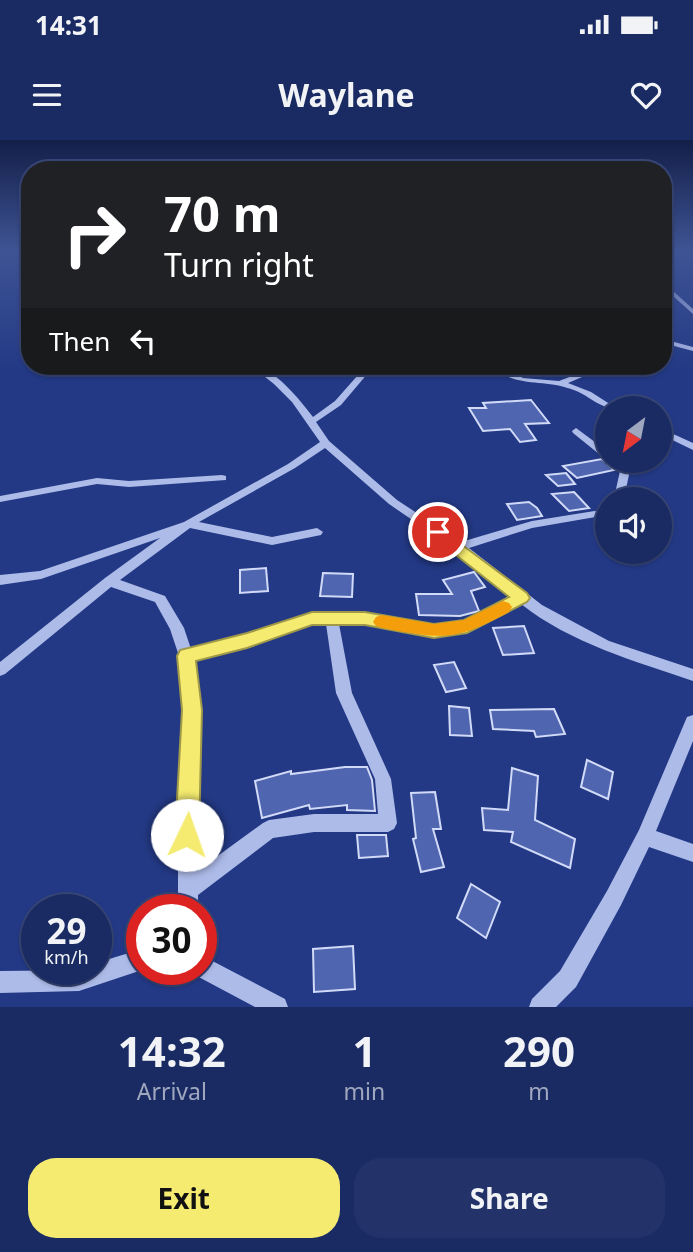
<!DOCTYPE html>
<style>
:root{--surface:#1a2b64;--page:#23336a;--text:#f1f3f6;--muted:#9fa7bf;--line:#384778;--accent:#f4eb70}
body{margin:0;font-family:"Noto Sans",sans-serif;background:var(--page);color:var(--text);height:100vh;display:flex;flex-direction:column;font-size:26px;white-space:nowrap}
*{box-sizing:border-box;margin:0}
p{font-size:23px;color:var(--muted)}
.icon{flex:none;width:38px;height:38px;fill:none;stroke:currentColor;stroke-width:2;stroke-linecap:round;stroke-linejoin:round}
.map{position:relative;height:867px;overflow:hidden}
.drawer{display:flex;flex-direction:column;background:var(--surface);flex:1}
.drawer>*{flex:none}
.banner{position:absolute;left:21px;top:21px;width:651px;height:214px;border-radius:28px;box-shadow:0 2px 5px #0004,0 0 0 2px var(--line);background:#202124;color:#fff;overflow:hidden}
.needle{width:46px;rotate:212deg}
.tools{position:absolute;left:595px;top:256px;display:grid;gap:14px}
.tools a{display:grid;place-items:center;width:77px;height:77px;border-radius:50%;background:var(--surface);box-shadow:0 2px 5px #0004,0 0 0 2px var(--line);font-size:35px}
.speed{position:absolute;left:21px;top:754px;display:flex;gap:14px;font-size:35px;font-weight:700;text-align:center}
.speed>*{display:grid;place-content:center;width:91px;height:91px;border-radius:50%;background:var(--surface);box-shadow:0 2px 5px #0004,0 0 0 2px var(--line);line-height:1}
.speed small{font-size:18px;font-weight:400}
.speed .limit{border:10px solid #d22;background:#fff;color:#111}
.pin{position:absolute;display:grid;place-items:center;width:60px;height:60px;color:#fff;margin:-30px;border:4px solid #fff;border-radius:50%;box-shadow:0 2px 7px #0007}
.me{position:absolute;width:77px;margin:-38px;rotate:3deg;stroke-linejoin:round;filter:drop-shadow(0 0 5px #0008)}
.turn{display:flex;align-items:center;gap:24px;height:147px;padding:0 28px;font-size:32px}
.turn .icon{width:91px;height:91px;stroke-width:2.5}
.turn b{display:block;font-size:49px;line-height:60px}
.then{display:flex;align-items:center;height:66px;padding:0 28px;background:#0003;gap:14px;font-size:26px}
.eta{display:flex;justify-content:space-evenly;align-items:center;height:119px;text-align:center}
.eta b{font-size:42px;font-weight:700;line-height:49px}
.primary-button{display:flex;gap:14px;margin-top:auto;padding:14px 28px}
.primary-button a{flex:1;height:80px;border-radius:28px;background:var(--accent);color:#111;font-size:28px;font-weight:700;line-height:80px;text-align:center}
.primary-button a+a{background:var(--page);color:var(--text)}
.status{display:flex;justify-content:space-between;align-items:center;height:49px;padding:0 35px;background:var(--surface);direction:ltr}
.status svg{height:19px;fill:currentColor}
header{display:flex;justify-content:space-between;align-items:center;height:91px;padding:0 28px;background:var(--surface);font-size:32px;font-weight:700}
.map>svg:first-child{display:block}
</style>
<div class="status"><b>14:31</b><svg viewBox="0 0 49 12"><path d="M0 12V9h3v3zM5 12V6h3v6zM10 12V3h3v9zM15 12V0h3v12zM26 1h20v11H26zM47 4h2v5h-2z"/></svg></div>
<header><svg class="icon" aria-label="menu" viewBox="0 0 24 24"><path d="M4 6h16M4 12h16M4 18h16"/></svg>Waylane<svg class="icon" aria-label="heart" viewBox="0 0 24 24"><path d="M12 20l-8-8c-3-5 5-10 8-4 3-6 11-1 8 4z"/></svg></header>
<div class="map">
<svg width="693" height="867" viewBox="0 0 693 867">
<rect width="100%" height="100%" fill="#233985"/>
<!-- building -->
<g fill="#5065af" stroke="#d1daf7" stroke-width="2">
<path d="M 531,260 L 549,283 L 525,284 L 536,300 L 520,302 L 510,289 L 483,291 L 469,268 L 486,268 L 483,263 Z"/>
<path d="M 602,319 L 614,330 L 577,338 L 563,326 Z"/>
<path d="M 566,333 L 575,344 L 558,346 L 546,335 Z"/>
<path d="M 574,352 L 589,368 L 569,371 L 552,354 Z"/>
<path d="M 529,362 L 537,368 L 542,376 L 517,380 L 507,364 Z"/>
<path d="M 425,392 L 432,397 L 436,407 L 416,409 L 410,394 Z"/>
<path d="M 266,428 L 268,451 L 240,453 L 240,430 Z"/>
<path d="M 474,432 L 485,447 L 471,451 L 479,471 L 460,476 L 419,475 L 416,454 L 452,454 L 443,440 Z"/>
<path d="M 323,433 L 353,434 L 352,457 L 320,456 Z"/>
<path d="M 524,486 L 534,513 L 503,515 L 493,488 Z"/>
<path d="M 454,522 L 466,548 L 446,552 L 434,525 Z"/>
<path d="M 449,566 L 469,568 L 472,596 L 450,595 Z"/>
<path d="M 554,569 L 565,594 L 536,597 L 534,591 L 493,589 L 490,570 Z"/>
<path d="M 587,620 L 613,632 L 608,659 L 581,647 Z"/>
<path d="M 345,627 L 367,627 L 372,640 L 375,671 L 347,670 L 347,665 L 310,669 L 309,665 L 262,678 L 255,641 L 291,631 L 291,634 Z"/>
<path d="M 512,628 L 538,636 L 535,680 L 575,699 L 570,728 L 511,702 L 513,692 L 484,690 L 482,668 L 508,670 Z"/>
<path d="M 435,652 L 441,689 L 433,689 L 444,727 L 421,732 L 413,699 L 416,698 L 411,653 Z"/>
<path d="M 357,695 L 386,695 L 388,716 L 359,718 Z"/>
<path d="M 471,744 L 500,762 L 486,798 L 457,778 Z"/>
<path d="M 353,806 L 355,849 L 314,852 L 313,809 Z"/>
</g>
<g fill="none" stroke-linecap="round" stroke-linejoin="round">
<!-- minor -->
<g fill="#adbbe9" fill-rule="evenodd">
<path d="M 663,142 L 693,169 L 693,174 L 663,147 Z"/>
<path d="M 663,199 L 693,207 L 693,211 L 663,203 Z"/>
<path d="M 251,226 C 272,225 300,260 313,277 L 335,261 L 366,226 L 374,226 L 341,265 L 316,282 L 329,301 L 397,360 L 461,402 L 532,381 L 607,369 L 607,375 L 532,388 L 469,408 L 542,465 L 609,501 L 693,529 L 693,541 C 635,521 570,503 521,464 L 472,490 L 434,496 L 365,483 L 339,484 L 352,553 L 391,639 L 397,683 L 394,689 L 388,692 L 314,692 L 273,698 L 198,755 L 198,770 L 178,770 L 178,695 L 184,570 L 179,516 L 170,489 L 155,462 L 111,447 L 5,534 L 0,536 L 0,522 L 105,438 L 160,398 L 41,439 L 0,445 L 0,435 L 40,431 L 184,382 L 288,324 L 320,302 L 292,262 L 274,244 ZM 325,308 L 389,364 L 456,410 L 513,456 L 465,481 L 434,486 L 365,473 L 311,474 L 247,495 L 191,509 L 184,488 L 165,456 L 120,440 L 190,388 L 272,405 L 321,395 L 323,392 L 317,388 L 272,397 L 199,382 L 295,328 ZM 311,484 L 326,484 L 336,553 L 375,639 L 378,674 L 314,674 L 269,680 L 263,683 L 197,731 L 200,570 L 194,520 L 247,507 Z"/>
<path d="M 491,226 L 500,226 L 523,238 L 559,241 L 598,226 L 608,226 L 568,243 L 591,252 L 616,268 C 597,268 590,255 571,249 C 542,238 518,249 491,226 Z"/>
<path d="M 576,288 L 607,311 L 607,319 L 604,318 L 573,293 L 572,291 Z"/>
<path d="M 660,288 L 693,303 L 693,310 L 660,294 Z"/>
<path d="M 608,320 L 619,320 L 630,330 L 626,349 L 634,359 L 623,359 L 616,349 L 620,331 Z"/>
<path d="M 222,335 L 226,336 L 226,340 L 129,347 L 97,344 L 0,362 L 0,356 L 97,338 L 129,341 Z"/>
<path d="M 693,575 L 693,601 L 656,691 L 693,704 L 693,722 L 649,707 L 621,765 L 576,847 L 556,867 L 529,867 L 532,859 L 560,831 L 607,751 L 639,690 L 687,577 Z"/>
<path d="M 142,809 L 142,830 L 79,851 L 0,853 L 0,831 L 96,830 L 96,823 Z"/>
<path d="M 201,815 L 285,859 L 288,867 L 255,867 L 193,834 L 192,830 L 201,830 Z"/>
</g>
</g>
<!-- sky -->
<linearGradient id="sky" x2="0" y2="1"><stop stop-color="#131f49"/><stop offset="0.48" stop-color="#3f5494"/><stop offset="1" stop-color="#3f5494" stop-opacity="0"/></linearGradient>
<rect width="693" height="231" fill="url(#sky)"/>
<!-- route -->
<path fill="#f4eb70" stroke="#9f9949" stroke-width="2" d="M 438,387 L 527,453 L 530,458 L 527,462 L 467,493 L 434,498 L 365,485 L 312,485 L 247,508 L 196,521 L 202,570 L 199,695 L 195,704 L 187,707 L 178,704 L 175,695 L 182,570 L 177,516 L 180,510 L 247,493 L 312,472 L 365,472 L 434,484 L 464,480 L 509,457 L 432,396 L 430,392 Z"/>
<!-- slow -->
<path fill="#f59e0b" d="M 503,461 L 509,463 L 512,467 L 509,472 C 454,502 443,499 382,488 L 376,486 L 373,482 L 376,477 L 382,475 L 434,484 L 464,480 Z"/>
</svg>
<div class="tools">
<a><svg class="needle" viewBox="-14 -14 28 28"><path d="M0-13l5 13h-10z" fill="#e53935"/><path d="M0 13l5-13h-10z" fill="#9fa7bf"/></svg></a>
<a><svg class="icon" aria-label="sound" viewBox="0 0 24 24"><path d="M4 9h4l5-4v14l-5-4H4zM17 9q2 3 0 6"/></svg></a>
</div>
<div class="speed"><div>29<small>km/h</small></div><div class="limit">30</div></div>
<div class="pin" style="left:438px;top:392px;background:#d93025"><svg class="icon" aria-label="arrive" viewBox="0 0 24 24"><path d="M6 21V4h12l-3 4 3 4H6"/></svg></div>
<svg class="me" style="left:187px;top:695px" viewBox="-20 -20 40 40"><circle r="19" fill="#fff"/><path d="M0-13L10 11 0 6-10 11z" fill="#f4eb70"/></svg>
<div class="banner">
<div class="turn"><svg class="icon" aria-label="right" viewBox="0 0 24 24"><path d="M7 20v-9h11M14 6l5 5-5 5"/></svg><div><b>70 m</b>Turn right</div></div>
<div class="then">Then<svg class="icon" aria-label="left" viewBox="0 0 24 24"><path d="M17 20v-9H6M10 6l-5 5 5 5"/></svg></div>
</div>
</div>
<section class="drawer">
<div class="eta">
<div><b>14:32</b><p>Arrival</p></div>
<div><b>1</b><p>min</p></div>
<div><b>290</b><p>m</p></div>
</div>
<div class="primary-button"><a>Exit</a><a>Share</a></div>
</section>
